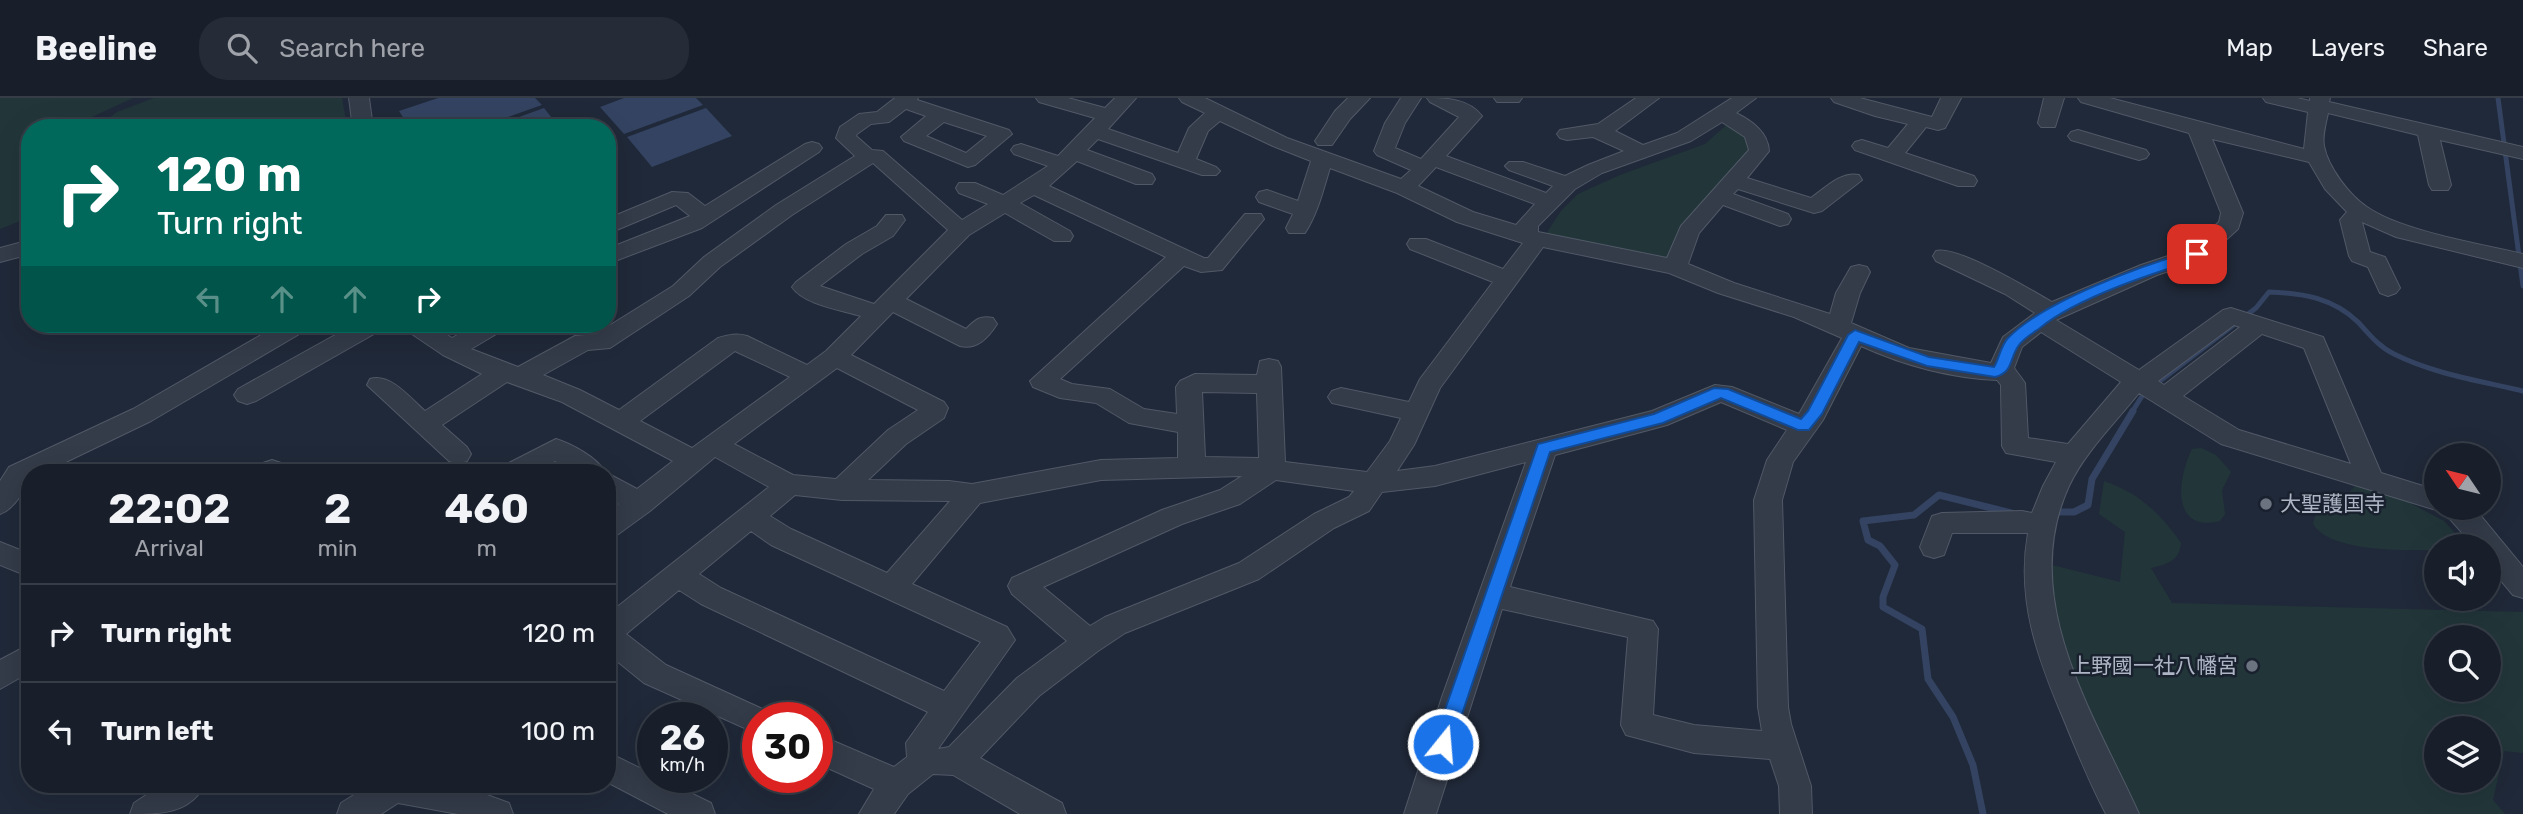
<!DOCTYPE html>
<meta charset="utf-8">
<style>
:root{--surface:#181f2b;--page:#252c37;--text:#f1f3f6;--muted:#9fa2a9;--line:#363d47}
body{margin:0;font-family:Rubik,"Noto Sans JP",sans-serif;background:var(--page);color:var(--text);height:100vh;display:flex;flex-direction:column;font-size:26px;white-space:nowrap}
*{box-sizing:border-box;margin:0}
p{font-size:23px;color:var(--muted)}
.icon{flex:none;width:38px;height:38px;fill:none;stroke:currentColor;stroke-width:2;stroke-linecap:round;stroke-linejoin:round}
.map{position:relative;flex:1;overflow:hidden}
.panel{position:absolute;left:21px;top:366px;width:595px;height:329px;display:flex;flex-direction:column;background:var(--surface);border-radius:28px;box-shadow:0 7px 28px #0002,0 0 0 2px var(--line)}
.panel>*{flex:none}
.guide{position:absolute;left:21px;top:21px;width:595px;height:214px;border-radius:28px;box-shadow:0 7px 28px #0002,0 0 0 2px var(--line);background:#00695c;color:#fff;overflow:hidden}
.needle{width:46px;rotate:305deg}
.fabs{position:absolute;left:2424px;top:345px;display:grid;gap:14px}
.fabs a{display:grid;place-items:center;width:77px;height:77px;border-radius:50%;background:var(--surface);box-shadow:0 7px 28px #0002,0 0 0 2px var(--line);font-size:35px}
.speed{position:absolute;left:637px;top:604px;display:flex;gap:14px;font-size:35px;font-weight:700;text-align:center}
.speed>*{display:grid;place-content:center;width:91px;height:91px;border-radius:50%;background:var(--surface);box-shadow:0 7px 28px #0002,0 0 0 2px var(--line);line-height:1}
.speed small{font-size:18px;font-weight:400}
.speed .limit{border:10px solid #d22;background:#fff;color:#111}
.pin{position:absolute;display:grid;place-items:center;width:60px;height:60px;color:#fff;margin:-30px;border-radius:14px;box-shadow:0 4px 10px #0006}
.me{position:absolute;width:77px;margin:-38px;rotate:17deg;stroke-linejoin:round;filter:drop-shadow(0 0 5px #0008)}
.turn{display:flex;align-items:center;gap:24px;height:147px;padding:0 21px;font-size:32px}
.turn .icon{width:91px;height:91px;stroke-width:2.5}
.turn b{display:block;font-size:49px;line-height:60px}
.lanes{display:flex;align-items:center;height:66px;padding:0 21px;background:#0003;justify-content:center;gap:35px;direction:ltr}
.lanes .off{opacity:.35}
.eta{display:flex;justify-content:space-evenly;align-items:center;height:119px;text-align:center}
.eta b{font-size:42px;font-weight:700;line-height:49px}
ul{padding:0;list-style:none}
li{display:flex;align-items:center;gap:21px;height:98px;padding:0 21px;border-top:2px solid var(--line)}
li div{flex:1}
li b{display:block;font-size:26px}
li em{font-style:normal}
header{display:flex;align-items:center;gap:42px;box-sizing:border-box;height:98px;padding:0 35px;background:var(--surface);border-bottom:2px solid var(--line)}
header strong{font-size:33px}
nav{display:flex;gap:38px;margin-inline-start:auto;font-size:24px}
.search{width:490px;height:63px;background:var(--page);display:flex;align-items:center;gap:18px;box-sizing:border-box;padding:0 24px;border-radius:28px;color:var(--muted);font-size:26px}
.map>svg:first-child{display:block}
</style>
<header>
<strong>Beeline</strong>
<div class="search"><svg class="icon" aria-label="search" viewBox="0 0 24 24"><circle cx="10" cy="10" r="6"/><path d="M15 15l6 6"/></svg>Search here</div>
<nav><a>Map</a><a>Layers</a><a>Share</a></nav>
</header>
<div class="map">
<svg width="2523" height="716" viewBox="0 0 2523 716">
<rect width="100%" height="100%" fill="#202939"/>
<!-- green -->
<g fill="#22363a" fill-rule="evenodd">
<path d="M 0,0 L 133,0 L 68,30 L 30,30 L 30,119 L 0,131 Z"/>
<path d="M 154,0 L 342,0 L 347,29 L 96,30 L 117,14 Z"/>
<path d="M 1731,23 L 1757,46 L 1669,164 L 1544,139 L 1561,113 L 1578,96 L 1620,77 L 1705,46 Z"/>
<path d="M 2201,350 L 2216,357 L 2231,374 L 2222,392 L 2225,416 L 2220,423 C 2171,435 2177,381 2192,351 Z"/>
<path d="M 2104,383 C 2139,395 2160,415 2181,445 C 2179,463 2168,466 2151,470 L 2172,505 L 2523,514 L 2523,655 L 2504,653 L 2493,702 L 2505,716 L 2134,716 L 2077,593 L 2051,503 L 2052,467 L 2120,484 L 2125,434 L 2099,416 ZM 2436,539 L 2488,539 L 2488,592 L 2436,592 ZM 2436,630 L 2488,630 L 2488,682 L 2436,682 Z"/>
<path d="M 2356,387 L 2399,396 L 2410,405 L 2444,423 L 2454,434 L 2455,446 L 2436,448 L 2436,452 C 2405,452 2331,455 2313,426 L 2317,410 L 2347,397 Z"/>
</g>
<!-- water -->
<g fill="#334361">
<path d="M 438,0 L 535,0 L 542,7 L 477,30 L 410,30 L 399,13 Z"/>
<path d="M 624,0 L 696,0 L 703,7 L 624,36 L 600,9 Z"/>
<path d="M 544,10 L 560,30 L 489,30 Z"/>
<path d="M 706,10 L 732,38 L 652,69 L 627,39 Z"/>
</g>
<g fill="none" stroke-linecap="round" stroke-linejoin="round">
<!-- stream-far1 -->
<g stroke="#334361" stroke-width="5">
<path d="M 2498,0 L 2523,188"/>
<path d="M 2132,314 L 2144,295 L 2256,210 L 2269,194 C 2303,195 2333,200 2358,224 C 2369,236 2379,249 2394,256 C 2434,276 2480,283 2523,293"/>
</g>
<!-- stream -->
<g stroke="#334361" stroke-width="7">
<path d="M 2054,414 L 2074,414 L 2088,407 L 2092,381 L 2133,313"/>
<path d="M 1983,716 L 1973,667 L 1953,619 L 1928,581 L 1922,531 L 1883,509 L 1883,499 L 1895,467 L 1880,448 L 1868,442 L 1863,423 L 1914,417 L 1939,397 L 2011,415"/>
</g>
<defs>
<g id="minor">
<path d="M 349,0 L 369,0 L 373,30 L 353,30 Z"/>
<path d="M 895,0 L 918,0 L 917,2 L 1009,32 L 1012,36 L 975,67 L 968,69 L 904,43 L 901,39 L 926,18 L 906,11 L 889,24 L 871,26 L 857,36 L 856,38 L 872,52 L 883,53 L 962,122 L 988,106 L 959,95 L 956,90 L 959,85 L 975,85 L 1003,97 L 1048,68 L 1014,56 L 1011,52 L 1014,48 L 1021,46 L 1058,58 L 1095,20 L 1039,4 L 1036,0 L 1068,0 L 1105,10 L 1115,0 L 1136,0 L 1108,31 L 1178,55 L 1189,30 L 1205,15 L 1182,4 L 1179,0 L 1205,0 L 1287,40 L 1401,81 L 1411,72 L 1377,57 L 1374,53 L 1385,25 L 1401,0 L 1421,0 L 1405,25 L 1395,50 L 1421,61 L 1459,19 L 1430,4 L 1427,0 C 1447,0 1469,1 1482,18 L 1446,58 L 1546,95 L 1553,88 L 1509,72 L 1505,68 L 1509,64 L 1523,64 L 1565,78 L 1588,67 L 1624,53 L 1593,39 L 1567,42 L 1560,40 L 1557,36 L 1560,32 L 1598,26 L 1636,0 L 1659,0 L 1615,33 L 1643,47 L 1677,35 L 1732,0 L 1756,0 L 1736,15 C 1752,23 1768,34 1769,53 L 1747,80 L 1811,100 C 1825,90 1841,73 1859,77 L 1862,82 L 1822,113 L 1814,115 L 1738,91 L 1733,96 L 1788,116 L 1791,121 L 1788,126 L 1780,128 L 1723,107 L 1699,135 L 1688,166 L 1734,185 L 1830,216 L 1836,195 L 1851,169 L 1859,167 L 1867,169 L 1870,174 L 1860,195 L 1851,225 L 1909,250 L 1991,265 L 2003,239 L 2035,215 L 2005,196 L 1936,163 L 1933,158 L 1936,153 C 1957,147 2031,192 2052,204 L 2141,167 L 2189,151 L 2219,124 L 2221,115 L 2189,35 L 2081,4 L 2078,0 L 2110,0 L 2304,51 L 2308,14 L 2266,4 L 2263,0 L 2297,0 L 2310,3 L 2310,0 L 2330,0 L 2329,4 L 2523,49 L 2523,61 L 2440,42 L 2451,87 L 2448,92 L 2432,92 L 2429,87 L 2418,37 L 2328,15 C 2326,25 2322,38 2324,48 C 2328,69 2349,97 2367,109 C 2401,133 2481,146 2523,156 L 2523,170 L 2396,139 L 2362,124 L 2370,154 L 2385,159 L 2400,190 L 2396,195 L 2388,198 L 2380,195 L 2368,169 L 2352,163 L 2349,158 L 2340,122 L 2347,114 L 2325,91 L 2309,64 L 2212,41 L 2243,115 L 2238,131 L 2205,161 L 2157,177 L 2056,222 L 2139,272 L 2223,212 L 2231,210 L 2323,239 L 2381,375 L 2436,392 L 2436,410 L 2476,412 L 2523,469 L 2523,500 L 2513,497 L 2488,467 L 2488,448 L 2474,448 L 2441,411 L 2436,412 L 2221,346 L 2139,295 C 2115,325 2085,354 2069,388 C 2017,501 2094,616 2139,716 L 2106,716 C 2090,686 2077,654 2064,622 C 2038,561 2016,503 2028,435 L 1952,435 L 1944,457 L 1934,460 L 1924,457 L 1920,449 L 1932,418 L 1942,415 L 2022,413 L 2032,415 L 2043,388 L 2056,364 L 2006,355 L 2002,348 L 2001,287 L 1997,282 C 1950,280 1903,267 1861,248 L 1823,322 L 1793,364 L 1782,402 L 1788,609 L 1791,626 L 1811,688 L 1812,716 L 1780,716 L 1779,688 L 1770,661 L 1694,655 L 1626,637 L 1621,627 L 1628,539 L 1502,511 L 1436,716 L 1404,716 L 1442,599 L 1526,364 L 1435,388 L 1382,394 L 1369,413 L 1334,430 L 1259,481 L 1125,535 L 1098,553 L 1039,598 L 980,660 L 1062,705 L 1066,716 L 1020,716 L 953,677 L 933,676 L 908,696 L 894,716 L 859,716 L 874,691 L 817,665 L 817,636 L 894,669 L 907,659 L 906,645 L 928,614 L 701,506 L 679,492 L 626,536 L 666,567 L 769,614 L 772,620 L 758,620 L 758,636 L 644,585 L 607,555 L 607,517 L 769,389 L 715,359 L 650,413 L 617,437 L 607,440 L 607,415 L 619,406 L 607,398 L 607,375 L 637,391 L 673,363 L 562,304 L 507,284 L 442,327 L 467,349 L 471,356 L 467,363 L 458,366 L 449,363 L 367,287 L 370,281 C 391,275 410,300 425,313 L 482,276 L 443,257 L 406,232 L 402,226 L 430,226 L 452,240 L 477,226 L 507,226 L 503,232 L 471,251 L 518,269 L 575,238 L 596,236 L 673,188 L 704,159 L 776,107 L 855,58 L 836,40 L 840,29 L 859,16 L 877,14 ZM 1220,23 L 1273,48 L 1311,63 L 1298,103 L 1267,92 L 1259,94 L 1256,99 L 1259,104 L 1293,116 L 1286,130 L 1289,135 L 1305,135 C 1318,115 1323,92 1330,70 L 1397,95 L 1457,124 L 1523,145 L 1503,171 L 1426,141 L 1410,141 L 1407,146 L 1410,151 L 1493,184 L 1420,281 L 1409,304 L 1341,290 L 1332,293 L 1328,299 L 1332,305 L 1401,320 L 1390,343 L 1367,374 L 1285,364 L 1281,269 L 1278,263 L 1269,261 L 1260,263 L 1257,277 L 1195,276 L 1180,283 L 1176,289 L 1177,316 L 1144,311 L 1110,291 L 1072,286 L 1060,281 L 1184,168 L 1201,174 L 1222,172 L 1264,121 L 1261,116 L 1245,116 L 1208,160 L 1204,160 L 1049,88 L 1077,63 L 1136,86 L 1152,86 L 1155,81 L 1152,76 L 1087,52 L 1098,41 L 1202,77 L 1216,77 L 1220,73 L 1216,69 L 1196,61 L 1208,33 ZM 944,24 L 987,38 L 966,55 L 926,38 ZM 1722,24 L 1745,39 L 1749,52 L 1681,128 L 1667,160 L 1538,134 L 1538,128 L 1575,91 L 1602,75 L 1691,43 ZM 873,65 L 948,132 L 874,206 L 820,188 L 862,156 L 893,138 L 905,122 L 902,117 L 886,117 L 877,128 L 846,146 L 796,184 L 792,189 C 804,207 842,212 861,218 L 826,253 L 807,267 L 747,238 C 736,235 729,237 718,240 L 619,312 L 580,292 L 543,277 L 588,252 L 610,250 L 689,198 L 720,169 L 792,117 ZM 1436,69 L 1535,106 L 1516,127 L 1473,114 L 1418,88 ZM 1034,97 L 1166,159 L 1030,283 L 1033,289 L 1060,300 L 1096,305 L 1129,325 L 1178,334 L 1178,360 L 1101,362 L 972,386 L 949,383 L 868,382 L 906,346 L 944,320 L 948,310 L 944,304 L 851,257 L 893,214 L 960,248 C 977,252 988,240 997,226 L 993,220 C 980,217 975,222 966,231 L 906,201 L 969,137 L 1005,115 L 1054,143 L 1070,143 L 1073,138 L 1070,133 L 1020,105 ZM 1543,149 L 1669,175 L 1718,195 L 1794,219 L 1842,240 L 1799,316 L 1732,289 L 1715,287 L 1652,313 L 1435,368 L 1397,373 L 1414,347 L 1440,290 ZM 2234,227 L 2240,229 L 2164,287 L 2158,283 ZM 2041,234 L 2121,284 L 2068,346 L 2028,340 L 2025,285 L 2014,270 L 2022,249 ZM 2262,236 L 2304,250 L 2351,366 L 2239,332 L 2183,298 ZM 735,253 L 790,279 L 692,350 L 640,323 ZM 837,270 L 918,312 L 888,332 L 836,381 L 793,377 L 734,346 ZM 1202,294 L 1257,295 L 1259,360 L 1205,359 ZM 1721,304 L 1787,332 L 1767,362 L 1754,402 L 1758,609 L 1762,633 L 1694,627 L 1653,617 L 1658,531 L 1653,523 L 1510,489 L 1555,357 L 1667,327 ZM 1242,378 L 1220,392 L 1162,412 L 1012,480 L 1008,488 L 1012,496 L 1067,543 L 1017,580 L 949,649 L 938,651 L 1015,542 L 1007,529 L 912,486 L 980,405 L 1101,382 ZM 1276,382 L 1354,393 L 1349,399 L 1314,416 L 1239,465 L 1105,519 L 1090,528 L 1043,489 L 1182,426 L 1240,406 ZM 795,397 L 842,402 L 950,403 L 887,475 L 791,431 L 770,418 ZM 751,433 L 771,447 L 981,544 L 944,593 L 721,490 L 699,476 Z"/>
<path d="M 1348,0 L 1370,0 L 1350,21 L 1332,47 L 1318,47 L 1315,43 L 1335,13 Z"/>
<path d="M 1494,0 L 1522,0 L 1519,4 L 1497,4 Z"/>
<path d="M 1831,0 L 1860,0 L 1932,19 L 1941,0 L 1961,0 L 1945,30 L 1938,32 L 1926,29 L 1905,55 L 1974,78 L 1977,83 L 1974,88 L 1958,88 L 1855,52 L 1852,48 L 1855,44 L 1862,42 L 1888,50 L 1908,26 L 1875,18 L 1834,4 Z"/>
<path d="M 2044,0 L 2064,0 L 2055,29 L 2041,29 L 2038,25 Z"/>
<path d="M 2078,32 L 2146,52 L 2149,56 L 2146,60 L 2139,62 L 2071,42 L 2068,38 L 2071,34 Z"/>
<path d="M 812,44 L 819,46 L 822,50 L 819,54 L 702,130 L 607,166 L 607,151 L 690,118 L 676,107 L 607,136 L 607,121 L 672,94 L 688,95 L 705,108 L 805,46 Z"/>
<path d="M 30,142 L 30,156 L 0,164 L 0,150 Z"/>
<path d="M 280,226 L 303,226 L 305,229 L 301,235 L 151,323 L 45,374 L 30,374 C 30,388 13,412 0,416 L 0,383 L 9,369 L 133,311 Z"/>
<path d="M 355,226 L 385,226 L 381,232 L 256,303 L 247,306 L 238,303 L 234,297 L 238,291 Z"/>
<path d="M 556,341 C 572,346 598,360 605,374 L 573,374 L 555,363 L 535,374 L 501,374 L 505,367 Z"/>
<path d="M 272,362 L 281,365 L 286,374 L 260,374 L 263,365 Z"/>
<path d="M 0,444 L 30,456 L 30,479 L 0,467 Z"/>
<path d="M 30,546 L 30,574 L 0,591 L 0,562 Z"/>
<path d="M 607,654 L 711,705 L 715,716 L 668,716 L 607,684 Z"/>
<path d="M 163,686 L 205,686 C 190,716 160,716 130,716 L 134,705 Z"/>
<path d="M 353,686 L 457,686 L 509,705 L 513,716 L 458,716 L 398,705 L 381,716 L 337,716 L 341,705 L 357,695 Z"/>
</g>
</defs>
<!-- minor casing -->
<use href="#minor" stroke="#515967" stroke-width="2"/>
<!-- minor -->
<use href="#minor" fill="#343b49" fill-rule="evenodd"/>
</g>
<!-- route -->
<path fill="#1a73e8" stroke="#114b97" stroke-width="2" d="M 2197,152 L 2202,153 L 2202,160 C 2154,175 2078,199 2040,230 C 2033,235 2024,240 2019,247 C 2009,260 2014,274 1995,279 L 1927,268 L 1859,244 L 1822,316 L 1809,332 L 1798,332 L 1721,300 L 1663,325 L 1550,354 L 1452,646 L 1449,651 L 1443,654 L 1436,651 L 1433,646 L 1538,346 L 1654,316 L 1714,290 L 1728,291 L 1801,321 L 1808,313 L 1848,237 L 1855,232 L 1929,259 L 1994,269 C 1999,261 2001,247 2008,240 C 2045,202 2145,166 2197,152 Z"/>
<!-- markers -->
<g fill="#6b7280" stroke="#19202e" stroke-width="2.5">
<circle cx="2266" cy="406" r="7"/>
<circle cx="2252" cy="568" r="7"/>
</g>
<g text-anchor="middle" stroke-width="5" stroke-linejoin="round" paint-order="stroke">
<!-- poi labels -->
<g font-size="21" fill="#aeb6c6" stroke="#19202e" text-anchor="start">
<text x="2280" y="413">大聖護国寺</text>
<text x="2238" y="575" text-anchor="end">上野國一社八幡宮</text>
</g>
</g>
</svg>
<div class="fabs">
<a><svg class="needle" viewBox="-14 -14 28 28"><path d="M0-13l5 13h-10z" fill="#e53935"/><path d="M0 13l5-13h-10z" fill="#9fa2a9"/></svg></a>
<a><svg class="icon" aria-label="sound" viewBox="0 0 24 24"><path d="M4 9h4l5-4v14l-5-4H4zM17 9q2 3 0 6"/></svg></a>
<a><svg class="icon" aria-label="search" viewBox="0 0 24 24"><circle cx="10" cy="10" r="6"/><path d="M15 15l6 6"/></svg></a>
<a><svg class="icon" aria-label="layers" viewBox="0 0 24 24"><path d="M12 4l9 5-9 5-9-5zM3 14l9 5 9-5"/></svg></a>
</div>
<div class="speed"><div>26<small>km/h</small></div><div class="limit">30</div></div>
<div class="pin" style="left:2197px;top:156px;background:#d93025"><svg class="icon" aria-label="arrive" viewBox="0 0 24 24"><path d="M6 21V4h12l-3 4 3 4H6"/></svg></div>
<svg class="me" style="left:1443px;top:646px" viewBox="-20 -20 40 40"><circle r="17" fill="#1a73e8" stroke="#fff" stroke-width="3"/><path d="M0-11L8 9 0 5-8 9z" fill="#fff"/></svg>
<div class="guide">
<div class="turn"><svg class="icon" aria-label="right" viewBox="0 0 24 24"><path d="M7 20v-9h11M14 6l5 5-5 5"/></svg><div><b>120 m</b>Turn right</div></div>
<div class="lanes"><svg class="icon off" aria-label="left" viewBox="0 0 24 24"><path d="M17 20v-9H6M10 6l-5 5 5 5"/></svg><svg class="icon off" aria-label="ahead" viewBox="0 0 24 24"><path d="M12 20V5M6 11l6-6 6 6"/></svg><svg class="icon off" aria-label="ahead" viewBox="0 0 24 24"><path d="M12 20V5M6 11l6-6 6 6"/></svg><svg class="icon" aria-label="right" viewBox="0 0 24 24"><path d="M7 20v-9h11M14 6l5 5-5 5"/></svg></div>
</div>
<section class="panel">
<div class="eta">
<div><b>22:02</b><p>Arrival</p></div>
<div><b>2</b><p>min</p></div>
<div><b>460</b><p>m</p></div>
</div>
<ul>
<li><svg class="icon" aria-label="right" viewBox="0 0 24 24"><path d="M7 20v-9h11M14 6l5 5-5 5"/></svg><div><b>Turn right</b></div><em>120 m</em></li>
<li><svg class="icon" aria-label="left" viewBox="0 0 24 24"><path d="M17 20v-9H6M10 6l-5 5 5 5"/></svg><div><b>Turn left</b></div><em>100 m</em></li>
</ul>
</section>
</div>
